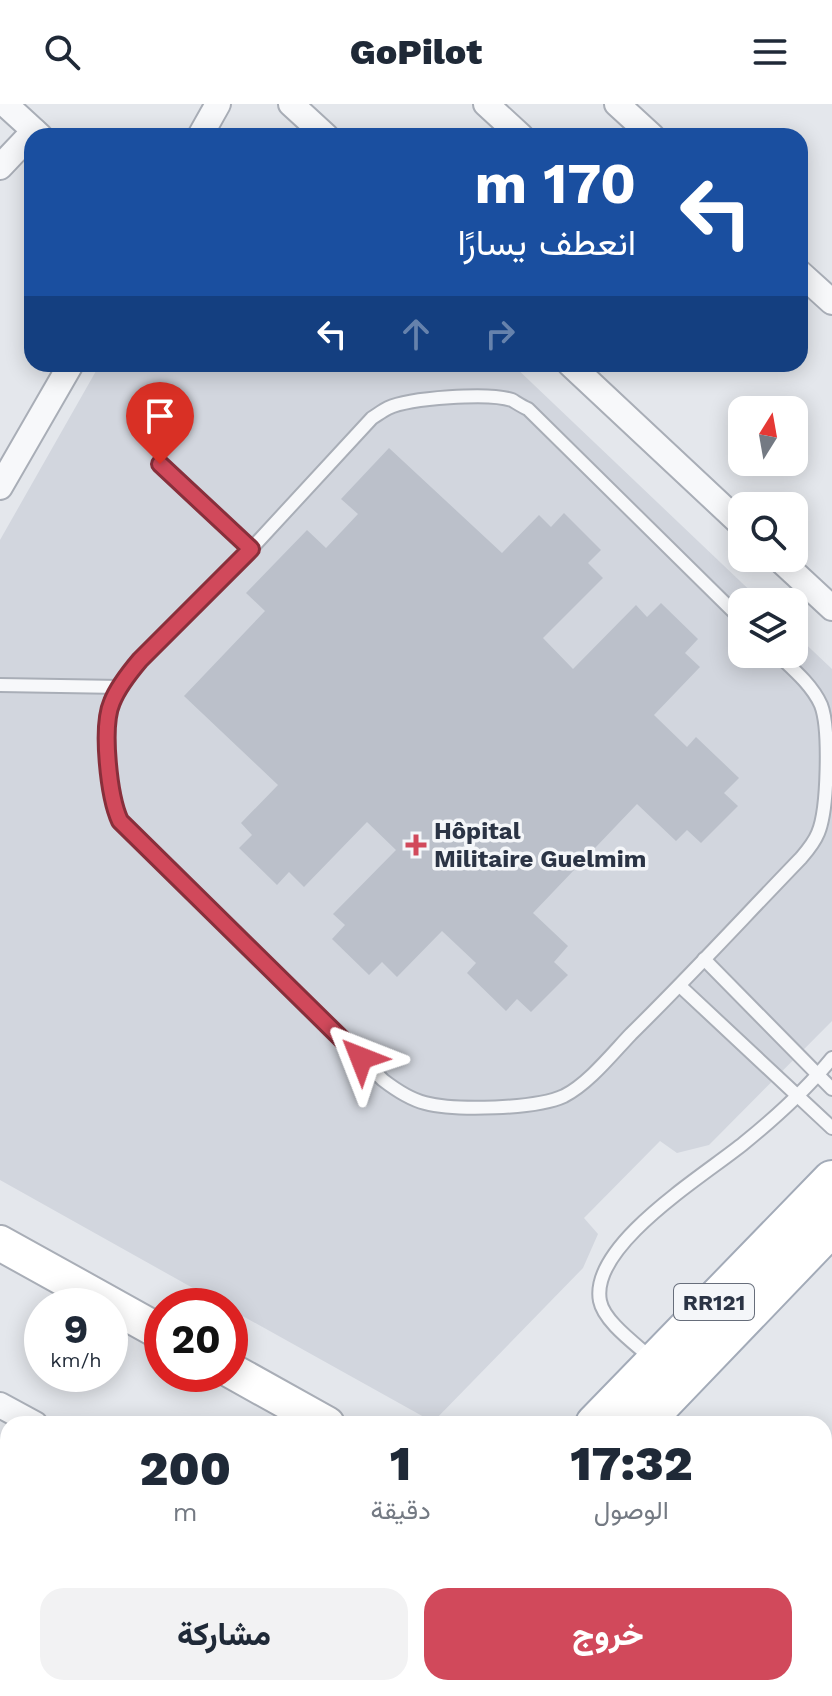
<!DOCTYPE html>
<html lang="ar">
<meta charset="utf-8">
<style>
:root{--surface:#fff;--page:#f2f2f3;--text:#1f2937;--muted:#747a83;--accent:#d1495b}
body{margin:0;font-family:"Work Sans",Vazirmatn,sans-serif;background:var(--page);color:var(--text);direction:rtl;height:100vh;display:flex;flex-direction:column;font-size:30px;white-space:nowrap}
*{box-sizing:border-box;margin:0}
p{font-size:26px;color:var(--muted)}
.icon{flex:none;width:44px;height:44px;fill:none;stroke:currentColor;stroke-width:2;stroke-linecap:round;stroke-linejoin:round}
.map{position:relative;flex:1;overflow:hidden;direction:ltr}
.sheet{position:absolute;left:0px;top:1312px;width:832px;height:280px;display:flex;flex-direction:column;background:var(--surface);border-radius:24px 24px 0 0;box-shadow:0 4px 20px #0003;direction:rtl}
.sheet>*{flex:none}
.banner{position:absolute;left:24px;top:24px;width:784px;height:244px;border-radius:24px;box-shadow:0 4px 20px #0003;direction:rtl;background:#1a4fa0;color:#fff;overflow:hidden}
.needle{width:52px;rotate:11deg}
.controls{position:absolute;left:728px;top:292px;display:grid;gap:16px}
.controls a{display:grid;place-items:center;width:80px;height:80px;border-radius:16px;background:var(--surface);box-shadow:0 4px 20px #0003;font-size:40px}
.speed{position:absolute;left:24px;top:1184px;display:flex;gap:16px;font-size:40px;font-weight:700;text-align:center}
.speed>*{display:grid;place-content:center;width:104px;height:104px;border-radius:50%;background:var(--surface);box-shadow:0 4px 20px #0003;line-height:1}
.speed small{font-size:20px;font-weight:400}
.speed .limit{border:12px solid #d22;background:#fff;color:#111}
.pin{position:absolute;display:grid;place-items:center;width:68px;height:68px;color:#fff;margin:-82px -34px;border-radius:50% 50% 50% 0;rotate:-45deg;box-shadow:0 0 8px #0007}
.pin .icon{rotate:45deg}
.me{position:absolute;width:88px;margin:-44px;rotate:315deg;stroke-linejoin:round;filter:drop-shadow(0 0 6px #0008)}
.turn{display:flex;align-items:center;gap:28px;height:168px;padding:0 40px;font-size:36px}
.turn .icon{width:104px;height:104px;stroke-width:2.5}
.turn b{display:block;font-size:56px;line-height:68px}
.lanes{display:flex;align-items:center;height:76px;padding:0 40px;background:#0003;justify-content:center;gap:40px;direction:ltr}
.lanes .off{opacity:.35}
.eta{display:flex;justify-content:space-evenly;align-items:center;height:136px;text-align:center}
.eta b{font-size:48px;font-weight:800;line-height:56px}
.button{display:flex;gap:16px;margin-top:auto;padding:16px 40px}
.button a{flex:1;height:92px;border-radius:24px;background:var(--accent);color:#fff;font-size:32px;font-weight:800;line-height:92px;text-align:center}
.button a+a{background:var(--page);color:var(--text)}
header{display:flex;justify-content:space-between;align-items:center;height:104px;padding:0 40px;background:var(--surface);font-size:36px;font-weight:800}
.map>svg:first-child{display:block}
</style>
<header><svg class="icon" aria-label="menu" viewBox="0 0 24 24"><path d="M4 6h16M4 12h16M4 18h16"/></svg>GoPilot<svg class="icon" aria-label="search" viewBox="0 0 24 24"><circle cx="10" cy="10" r="6"/><path d="M15 15l6 6"/></svg></header>
<div class="map">
<svg width="832" height="1592" viewBox="0 0 832 1592">
<rect width="100%" height="100%" fill="#e4e7ec"/>
<!-- built -->
<path fill="#d2d6de" d="M 100,260 L 512,260 L 762,498 L 742,498 L 742,550 L 794,550 L 794,529 L 832,565 L 832,917 L 709,1041 L 677,1049 L 660,1037 L 584,1114 L 598,1130 L 583,1164 L 433,1318 L 230,1205 L 230,1202 L 225,1202 L 0,1076 L 0,436 Z"/>
<!-- building -->
<path fill="#bbc0ca" d="M 389,344 L 502,449 L 539,411 L 551,423 L 564,409 L 601,446 L 588,459 L 603,474 L 543,534 L 573,565 L 636,501 L 647,513 L 661,499 L 698,535 L 685,549 L 700,563 L 654,611 L 687,643 L 696,633 L 739,674 L 724,689 L 738,702 L 701,739 L 687,726 L 676,737 L 637,700 L 533,809 L 568,842 L 554,858 L 568,871 L 531,908 L 517,895 L 506,907 L 467,869 L 476,859 L 442,827 L 397,873 L 382,858 L 369,871 L 332,835 L 345,821 L 333,810 L 396,746 L 367,718 L 304,783 L 289,768 L 277,781 L 239,744 L 252,731 L 241,719 L 278,681 L 184,592 L 265,507 L 246,489 L 307,426 L 326,444 L 358,410 L 341,395 Z"/>
<g fill="none" stroke-linecap="round" stroke-linejoin="round">
<defs>
<g id="lane">
<path d="M 160,360 L 251,445"/>
<path d="M 742,516 L 528,305 C 523,303 517,299 512,296 C 489,288 409,294 388,304 C 382,307 377,311 372,314 L 251,445 L 140,556 C 129,569 118,583 111,598 C 101,623 109,693 120,717 L 383,976 C 396,986 409,995 425,999 C 455,1007 536,1005 564,992 C 588,980 612,950 631,930 C 689,873 744,813 801,754 C 807,747 814,739 818,729 C 828,706 830,624 821,601 C 812,581 793,565 777,550"/>
<path d="M 0,581 L 121,583"/>
<path d="M 704,855 L 832,985"/>
<path d="M 680,882 L 832,1024"/>
<path d="M 652,1255 C 637,1241 604,1218 600,1197 C 589,1141 705,1071 744,1039 C 776,1013 806,986 832,954"/>
</g>
<g id="street">
<path d="M 5,0 L 40,32"/>
<path d="M 291,0 L 326,32"/>
<path d="M 486,0 L 521,32"/>
<path d="M 617,0 L 652,32"/>
<path d="M 200,32 L 218,0"/>
<path d="M 0,63 L 34,27"/>
<path d="M 800,169 L 832,198"/>
<path d="M 570,260 L 742,421"/>
<path d="M 0,383 L 71,260"/>
<path d="M 778,454 L 832,504"/>
<path d="M 0,1301 L 35,1320"/>
<path d="M 0,1423 L 8,1428"/>
<path d="M 117,1584 L 123,1592"/>
<path d="M 17,1592 L 24,1584"/>
</g>
<g id="secondary">
<path d="M 0,1139 L 162,1229"/>
<path d="M 230,1266 L 327,1320"/>
</g>
<g id="primary">
<path d="M 595,1320 L 832,1076"/>
<path d="M 642,1320 L 832,1122"/>
<path d="M 365,1592 L 373,1584"/>
</g>
</defs>
<!-- lane casing -->
<use href="#lane" stroke="#a9aeb7" stroke-width="16"/>
<!-- street casing -->
<use href="#street" stroke="#a9aeb7" stroke-width="28"/>
<!-- secondary casing -->
<use href="#secondary" stroke="#a9aeb7" stroke-width="38"/>
<!-- primary casing -->
<use href="#primary" stroke="#a3abb8" stroke-width="42"/>
<!-- lane -->
<use href="#lane" stroke="#f7f8fa" stroke-width="12"/>
<!-- street -->
<use href="#street" stroke="#f7f8fa" stroke-width="24"/>
<!-- secondary -->
<use href="#secondary" stroke="#fff" stroke-width="34"/>
<!-- primary -->
<use href="#primary" stroke="#fff" stroke-width="38"/>
</g>
<g fill="none" stroke-linecap="round" stroke-linejoin="round">
<defs>
<path id="route" d="M 160,360 L 251,445 L 140,556 C 129,569 118,583 112,598 C 101,623 109,693 120,717 L 361,954"/>
</defs>
<!-- route casing -->
<use href="#route" stroke="#882f3b" stroke-width="20"/>
<!-- route -->
<use href="#route" stroke="#d1495b" stroke-width="14"/>
</g>
<!-- markers -->
<path fill="#d1495b" stroke="#f4f6f9" stroke-width="3" d="M412 729h8v8h8v8h-8v8h-8v-8h-8v-8h8z"/>
<g text-anchor="middle" stroke-width="7" stroke-linejoin="round" paint-order="stroke">
<!-- shield labels -->
<rect fill="#f4f6f9" stroke="#676e7b" stroke-width="2" x="674" y="1180" width="80" height="36" rx="6"/>
<g font-size="22" font-weight="bold" fill="#2b3445">
<text x="714" y="1206">RR121</text>
</g>
<!-- poi labels -->
<g font-size="24" font-weight="bold" fill="#2b3445" stroke="#f4f6f9" text-anchor="start">
<text x="434" y="735">Hôpital<tspan x="434" dy="28">Militaire Guelmim</tspan></text>
</g>
</g>
</svg>
<div class="controls">
<a><svg class="needle" viewBox="-14 -14 28 28"><path d="M0-13l5 13h-10z" fill="#e53935"/><path d="M0 13l5-13h-10z" fill="#747a83"/></svg></a>
<a><svg class="icon" aria-label="search" viewBox="0 0 24 24"><circle cx="10" cy="10" r="6"/><path d="M15 15l6 6"/></svg></a>
<a><svg class="icon" aria-label="layers" viewBox="0 0 24 24"><path d="M12 4l9 5-9 5-9-5zM3 14l9 5 9-5"/></svg></a>
</div>
<div class="speed"><div>9<small>km/h</small></div><div class="limit">20</div></div>
<div class="pin" style="left:160px;top:360px;background:#d93025"><svg class="icon" aria-label="arrive" viewBox="0 0 24 24"><path d="M6 21V4h12l-3 4 3 4H6"/></svg></div>
<svg class="me" style="left:361px;top:954px" viewBox="-20 -20 40 40"><path d="M0-17L14 15 0 8-14 15z" fill="#d1495b" stroke="#fff" stroke-width="4"/></svg>
<div class="banner">
<div class="turn"><svg class="icon" aria-label="left" viewBox="0 0 24 24"><path d="M17 20v-9H6M10 6l-5 5 5 5"/></svg><div><b>170 m</b>انعطف يسارًا</div></div>
<div class="lanes"><svg class="icon" aria-label="left" viewBox="0 0 24 24"><path d="M17 20v-9H6M10 6l-5 5 5 5"/></svg><svg class="icon off" aria-label="ahead" viewBox="0 0 24 24"><path d="M12 20V5M6 11l6-6 6 6"/></svg><svg class="icon off" aria-label="right" viewBox="0 0 24 24"><path d="M7 20v-9h11M14 6l5 5-5 5"/></svg></div>
</div>
<section class="sheet">
<div class="eta">
<div><b>17:32</b><p>الوصول</p></div>
<div><b>1</b><p>دقيقة</p></div>
<div><b>200</b><p>m</p></div>
</div>
<div class="button"><a>خروج</a><a>مشاركة</a></div>
</section>
</div>
